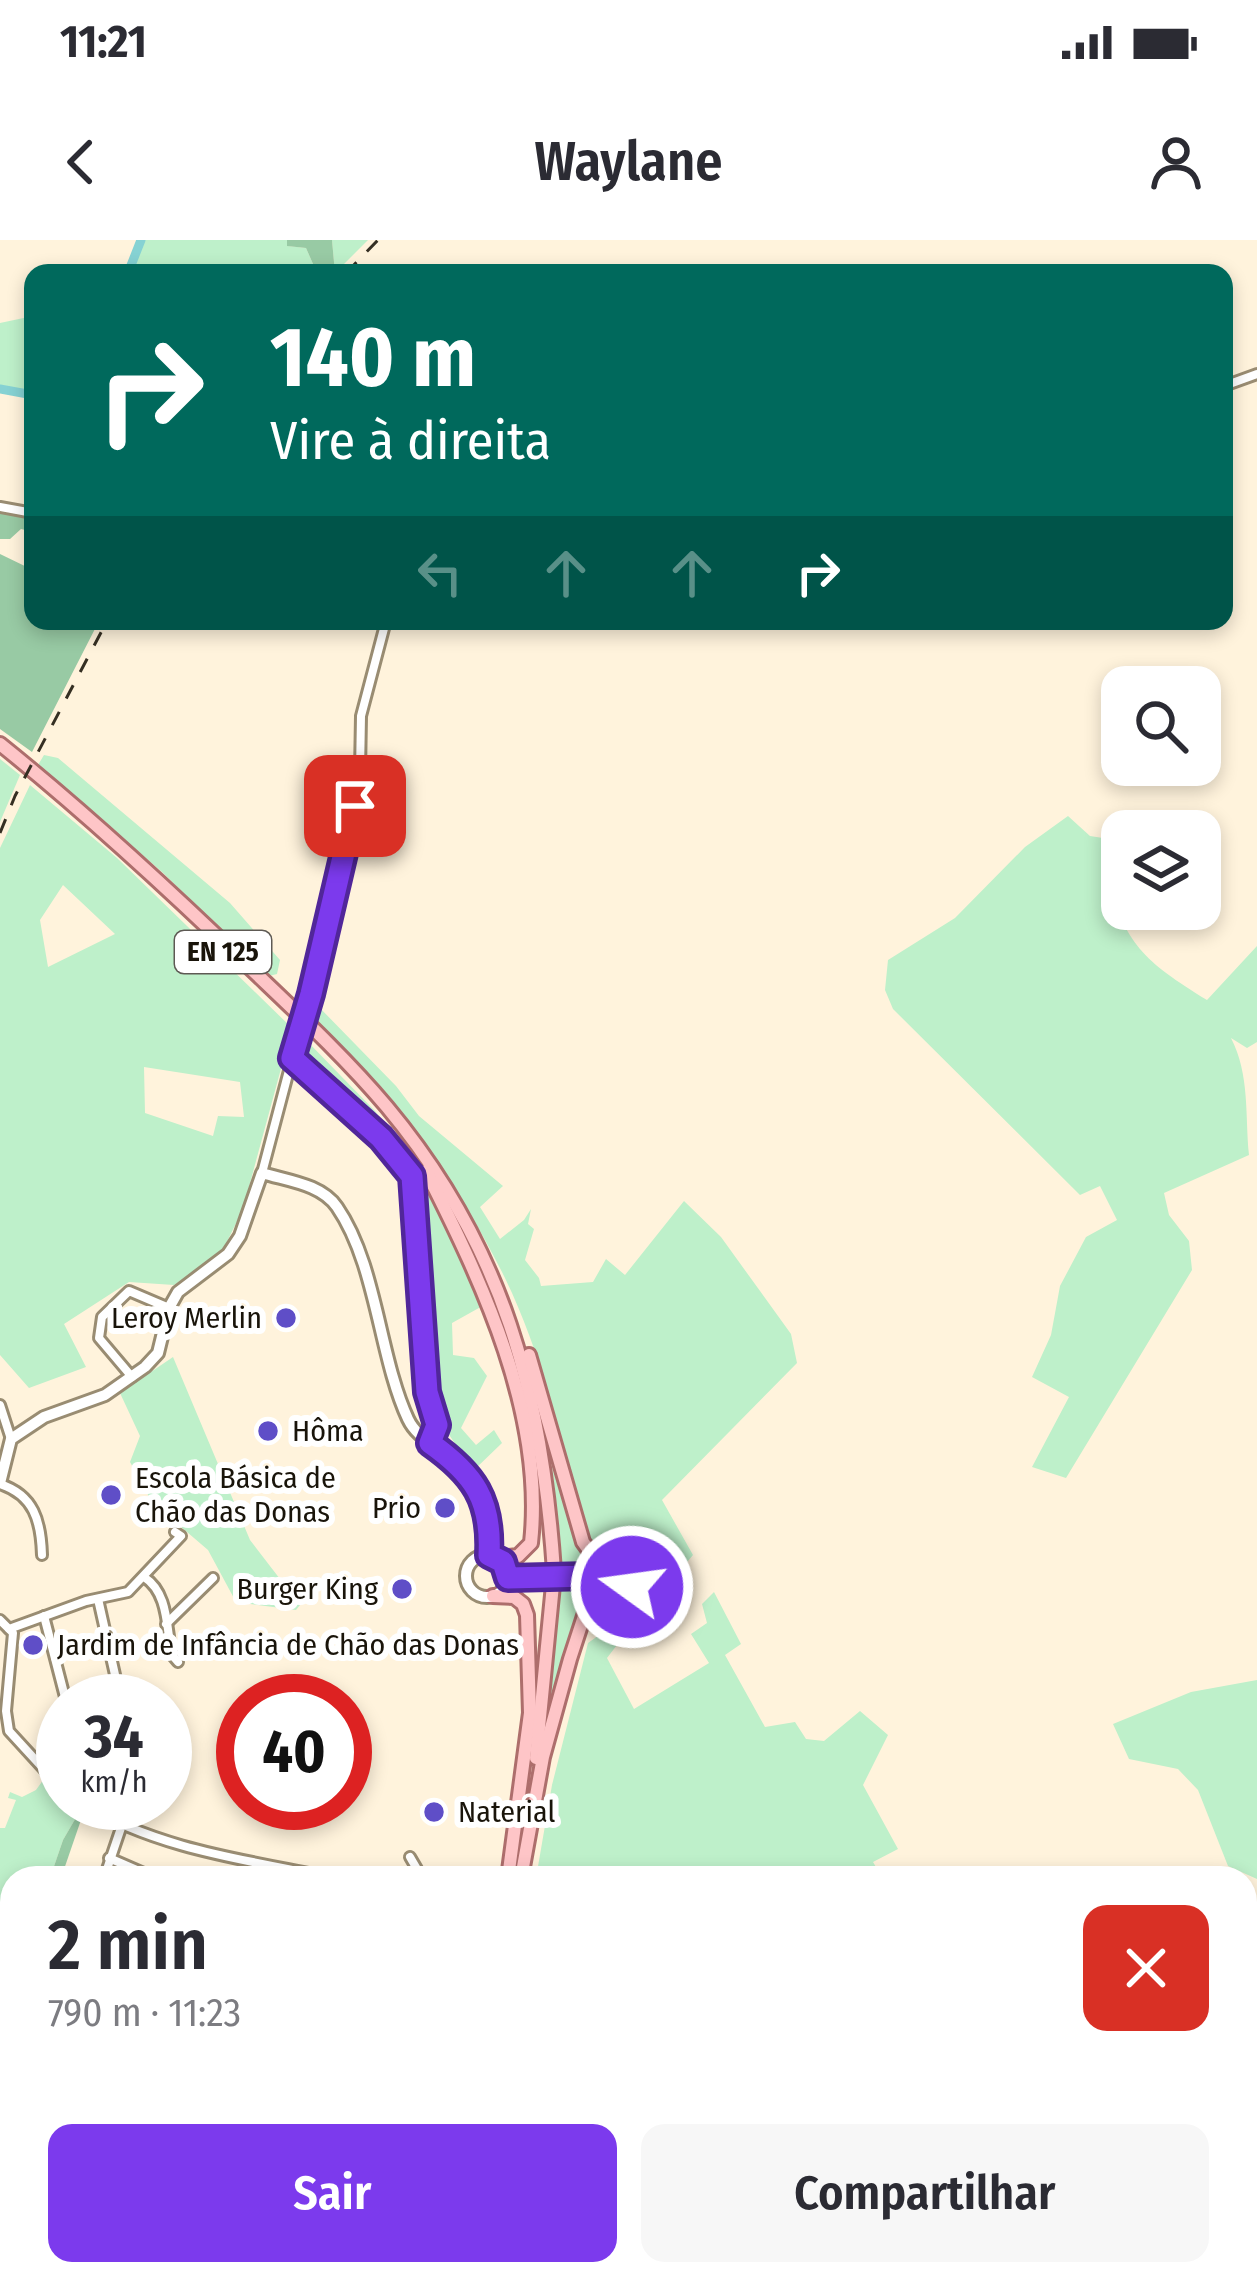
<!DOCTYPE html>
<html lang="pt">
<meta charset="utf-8">
<style>
:root{--surface:#fff;--page:#f7f7f7;--text:#2b2b33;--muted:#7c7c81;--accent:#7c3aed}
body{margin:0;font-family:"Fira Sans Condensed",sans-serif;background:var(--page);color:var(--text);height:100vh;display:flex;flex-direction:column;font-size:45px;white-space:nowrap}
*{box-sizing:border-box;margin:0}
p{font-size:39px;color:var(--muted)}
.icon{flex:none;width:66px;height:66px;fill:none;stroke:currentColor;stroke-width:2;stroke-linecap:round;stroke-linejoin:round}
.map{position:relative;flex:1;overflow:hidden}
.sheet{position:absolute;left:0px;top:1626px;width:1257px;height:420px;display:flex;flex-direction:column;background:var(--surface);border-radius:36px 36px 0 0;box-shadow:0 6px 18px #0003}
.sheet>*{flex:none}
.guide{position:absolute;left:24px;top:24px;width:1209px;height:366px;border-radius:24px;box-shadow:0 6px 18px #0003;background:#00695c;color:#fff;overflow:hidden}
.tools{position:absolute;left:1101px;top:426px;display:grid;gap:24px}
.tools a{display:grid;place-items:center;width:120px;height:120px;border-radius:24px;background:var(--surface);box-shadow:0 6px 18px #0003;font-size:60px}
.speed{position:absolute;left:36px;top:1434px;display:flex;gap:24px;font-size:60px;font-weight:700;text-align:center}
.speed>*{display:grid;place-content:center;width:156px;height:156px;border-radius:50%;background:var(--surface);box-shadow:0 6px 18px #0003;line-height:1}
.speed small{font-size:30px;font-weight:400}
.speed .limit{border:18px solid #d22;background:#fff;color:#111}
.pin{position:absolute;display:grid;place-items:center;width:102px;height:102px;color:#fff;margin:-51px;border-radius:24px;box-shadow:0 6px 18px #0006}
.me{position:absolute;width:132px;margin:-66px;rotate:284deg;stroke-linejoin:round;filter:drop-shadow(0 0 9px #0008)}
.turn{display:flex;align-items:center;gap:42px;height:252px;padding:0 48px;font-size:54px}
.turn .icon{width:156px;height:156px;stroke-width:2.5}
.turn b{display:block;font-size:84px;line-height:102px}
.lanes{display:flex;align-items:center;height:114px;padding:0 48px;background:#0003;justify-content:center;gap:60px;direction:ltr}
.lanes .off{opacity:.35}
.round{display:grid;place-items:center;flex:none;width:126px;height:126px;border-radius:24px;background:var(--page)}
.overview{display:flex;align-items:center;justify-content:space-between;height:204px;padding:0 48px}
h1{font-size:72px;font-weight:600;line-height:90px}
.primary-button{display:flex;gap:24px;margin-top:auto;padding:24px 48px}
.primary-button a{flex:1;height:138px;border-radius:24px;background:var(--accent);color:#fff;font-size:48px;font-weight:600;line-height:138px;text-align:center}
.primary-button a+a{background:var(--page);color:var(--text)}
.status{display:flex;justify-content:space-between;align-items:center;height:84px;padding:0 60px;background:var(--surface);direction:ltr}
.status svg{height:33px;fill:currentColor}
header{display:flex;justify-content:space-between;align-items:center;height:156px;padding:0 48px;background:var(--surface);font-size:54px;font-weight:600}
.map>svg:first-child{display:block}
</style>
<div class="status"><b>11:21</b><svg viewBox="0 0 49 12"><path d="M0 12V9h3v3zM5 12V6h3v6zM10 12V3h3v9zM15 12V0h3v12zM26 1h20v11H26zM47 4h2v5h-2z"/></svg></div>
<header><svg class="icon" aria-label="back" viewBox="0 0 24 24"><path d="M15 5l-7 7 7 7"/></svg>Waylane<svg class="icon" aria-label="person" viewBox="0 0 24 24"><circle cx="12" cy="8" r="4"/><path d="M4 21q1-7 8-7t8 7"/></svg></header>
<div class="map">
<svg width="1257" height="2046" viewBox="0 0 1257 2046">
<rect width="100%" height="100%" fill="#fff3dc"/>
<!-- green -->
<g fill="#bef0ca" fill-rule="evenodd">
<path d="M 145,0 L 287,0 L 288,6 L 306,8 L 317,33 L 131,33 Z"/>
<path d="M 332,0 L 368,0 L 335,33 Z"/>
<path d="M 33,76 L 33,151 L 0,145 L 0,83 Z"/>
<path d="M 44,515 L 58,518 L 230,663 L 280,720 L 277,734 L 269,736 L 162,632 L 38,525 Z"/>
<path d="M 0,519 L 20,535 L 0,582 Z"/>
<path d="M 30,545 L 117,618 L 292,788 L 243,969 L 221,1014 L 174,1045 L 129,1042 L 64,1084 L 86,1127 L 29,1148 L 0,1115 L 0,608 ZM 63,645 L 115,694 L 48,727 L 40,680 ZM 144,827 L 240,842 L 244,877 L 218,876 L 213,896 L 145,873 Z"/>
<path d="M 1068,576 L 1090,596 L 1122,601 L 1122,614 L 1105,632 C 1125,705 1144,721 1207,760 L 1257,706 L 1257,802 L 1247,808 L 1231,798 C 1250,835 1245,875 1249,915 L 1164,953 L 1169,975 L 1189,1001 L 1192,1030 L 1066,1238 L 1032,1227 L 1069,1157 L 1032,1137 L 1051,1095 L 1060,1046 L 1086,997 L 1117,980 L 1100,946 L 1080,955 L 893,769 L 885,750 L 888,720 L 955,678 L 1025,607 Z"/>
<path d="M 317,765 L 396,846 L 419,876 L 503,946 L 480,967 L 500,999 L 524,980 L 531,969 L 528,984 L 534,989 L 525,1020 L 539,1038 L 541,1046 L 593,1042 L 606,1019 L 625,1035 L 684,961 L 721,997 L 791,1094 L 797,1123 L 662,1260 L 693,1315 L 627,1393 C 630,1369 646,1352 644,1331 L 627,1304 L 599,1306 L 590,1300 C 566,1218 547,1131 512,1053 C 464,948 393,858 312,777 Z"/>
<path d="M 306,800 L 375,871 L 421,931 L 486,1064 L 452,1083 L 453,1115 L 474,1118 L 487,1136 L 461,1188 L 476,1205 L 494,1190 L 502,1203 L 474,1230 C 454,1202 435,1179 428,1145 L 415,935 L 385,897 L 299,817 Z"/>
<path d="M 173,1117 L 250,1300 L 300,1365 L 296,1370 L 236,1362 L 208,1310 L 152,1262 L 130,1222 L 140,1196 L 120,1153 Z"/>
<path d="M 550,1208 L 581,1310 L 586,1315 L 580,1327 L 559,1331 L 558,1280 Z"/>
<path d="M 559,1344 L 580,1346 L 587,1357 L 579,1368 L 546,1488 Z"/>
<path d="M 714,1352 L 741,1404 L 725,1415 L 765,1487 L 795,1482 L 806,1499 L 824,1501 L 860,1471 L 888,1495 L 863,1545 L 898,1609 L 873,1622 L 876,1627 L 858,1638 L 536,1638 L 552,1545 L 588,1403 L 602,1393 L 620,1401 L 607,1418 L 634,1469 L 709,1423 L 691,1394 L 707,1383 L 702,1364 Z"/>
<path d="M 1257,1440 L 1257,1639 L 1228,1626 L 1198,1550 L 1178,1529 L 1129,1519 L 1113,1484 L 1191,1452 Z"/>
<path d="M 46,1536 L 56,1548 L 51,1546 L 49,1555 L 73,1574 L 76,1566 L 81,1569 L 63,1600 L 50,1638 L 12,1638 L 12,1697 L 0,1693 L 0,1588 L 5,1588 L 16,1560 L 8,1558 L 10,1552 L 22,1557 L 36,1550 Z"/>
<path d="M 0,1834 L 4,1844 L 9,1840 L 12,1843 L 12,2034 L 45,2034 L 39,2046 L 0,2046 L 0,1862 L 12,1857 L 5,1845 L 0,1846 Z"/>
<path d="M 434,2034 L 522,2034 L 525,2046 L 430,2046 Z"/>
</g>
<!-- forest -->
<g fill="#98caa4">
<path d="M 287,0 L 332,0 L 335,33 L 317,33 L 306,8 L 287,6 Z"/>
<path d="M 0,271 L 33,278 L 33,292 L 21,289 L 10,299 L 0,299 Z"/>
<path d="M 0,314 L 33,330 L 33,381 L 99,381 L 32,512 L 0,489 Z"/>
<path d="M 81,1569 L 83,1574 L 61,1638 L 50,1638 L 63,1600 Z"/>
<path d="M 153,2034 L 229,2034 L 218,2046 L 138,2046 Z"/>
</g>
<g fill="none" stroke-linecap="round" stroke-linejoin="round">
<!-- canal -->
<g stroke="#86d2d3" stroke-width="9">
<path d="M 128,33 L 141,0"/>
<path d="M 0,149 L 33,155"/>
</g>
<defs>
<g id="street">
<path d="M 1224,146 L 1257,134"/>
<path d="M 0,267 L 33,273"/>
<path d="M 310,760 L 349,598 L 360,532 L 361,476 L 386,381"/>
<path d="M 292,818 L 381,897 L 412,936 L 427,1152 L 438,1185 L 430,1203"/>
<path d="M 262,933 L 296,804"/>
<path d="M 132,1137 L 99,1098 L 102,1077 L 129,1051 L 169,1068"/>
<path d="M 0,1165 L 11,1199"/>
<path d="M 0,1244 C 34,1255 41,1281 42,1315"/>
<path d="M 144,1337 C 169,1353 166,1388 172,1415 L 178,1422"/>
<path d="M 98,1359 L 120,1457"/>
<path d="M 44,1376 L 66,1461"/>
<path d="M 0,1380 L 9,1389 L 86,1361 L 128,1352 L 181,1296 L 175,1292"/>
<path d="M 166,1384 L 213,1338"/>
<path d="M 9,1389 L 13,1393 L 6,1471 L 9,1491 L 63,1550"/>
<path d="M 81,1563 C 159,1610 247,1620 334,1638"/>
<path d="M 410,1617 L 417,1629 L 413,1638"/>
<path d="M 109,1618 L 155,1638"/>
<path d="M 104,1638 L 123,1582"/>
<path d="M 1252,1673 L 1257,1675"/>
<path d="M 0,1721 L 10,1725 L 12,1746"/>
<path d="M 1245,1765 L 1257,1744"/>
<path d="M 0,1815 L 12,1793"/>
<path d="M 0,1823 L 12,1832"/>
<path d="M 281,2034 L 281,2046"/>
<path d="M 370,2034 L 383,2046"/>
<path d="M 47,2046 L 53,2034"/>
<path d="M 241,2046 L 253,2034"/>
</g>
<g id="secondary">
<path d="M 0,1243 L 11,1199 L 44,1177 L 105,1155 L 145,1127 L 158,1113 L 169,1068 L 178,1052 L 228,1014 L 240,996 L 262,933 C 288,941 321,944 337,967 C 377,1025 379,1117 408,1179 C 415,1194 429,1202 441,1211 C 478,1237 491,1271 489,1315"/>
<circle cx="487" cy="1336" r="21"/>
<circle cx="612" cy="1337" r="22"/>
<path d="M 508,1338 L 590,1336"/>
<path d="M 1245,1856 L 1257,1847"/>
<path d="M 1072,2046 L 1084,2034"/>
</g>
<g id="primary">
<path d="M 0,504 C 86,573 166,647 246,724 C 294,770 344,816 387,867 C 504,1007 542,1153 554,1331"/>
<path d="M 426,931 C 482,1042 545,1174 531,1303 L 518,1316 L 499,1318"/>
<path d="M 529,1115 L 583,1302 L 588,1309 L 604,1316"/>
<path d="M 493,1356 L 514,1357 L 523,1364 L 527,1375 L 530,1473 L 508,1638"/>
<path d="M 536,1518 L 553,1345"/>
<path d="M 521,1638 L 543,1517 L 570,1419 L 584,1376 L 590,1366 L 605,1358"/>
<path d="M 531,2034 L 535,2046"/>
</g>
</defs>
<!-- street casing -->
<use href="#street" stroke="#998c72" stroke-width="14"/>
<!-- secondary casing -->
<use href="#secondary" stroke="#998c72" stroke-width="16"/>
<!-- primary casing -->
<use href="#primary" stroke="#ad6e6c" stroke-width="18"/>
<!-- street -->
<use href="#street" stroke="#fff" stroke-width="8"/>
<!-- secondary -->
<use href="#secondary" stroke="#fff" stroke-width="10"/>
<!-- primary -->
<use href="#primary" stroke="#fec5c7" stroke-width="12"/>
<!-- rail -->
<g stroke="#352f23" stroke-width="3" stroke-dasharray="15 15" stroke-linecap="butt">
<path d="M 346,33 L 378,0"/>
<path d="M 0,593 L 15,556 L 107,381"/>
</g>
<defs>
<path id="street-bridge" d="M 296,804 L 310,760"/>
<path id="primary-bridge" d="M 553,1345 L 554,1331"/>
</defs>
<!-- street-bridge casing -->
<use href="#street-bridge" stroke="#998c72" stroke-width="14" stroke-linecap="butt"/>
<!-- primary-bridge casing -->
<use href="#primary-bridge" stroke="#ad6e6c" stroke-width="18" stroke-linecap="butt"/>
<!-- street-bridge -->
<use href="#street-bridge" stroke="#fff" stroke-width="8"/>
<!-- primary-bridge -->
<use href="#primary-bridge" stroke="#fec5c7" stroke-width="12"/>
</g>
<g fill="none" stroke-linecap="round" stroke-linejoin="round">
<defs>
<path id="route" d="M 355,566 L 311,754 L 292,818 L 381,898 L 412,936 L 427,1152 L 437,1185 L 430,1203 C 474,1234 492,1260 489,1315 L 503,1322 L 508,1338 L 590,1336 L 599,1354 C 612,1362 623,1359 632,1347"/>
</defs>
<!-- route casing -->
<use href="#route" stroke="#51269a" stroke-width="30"/>
<!-- route -->
<use href="#route" stroke="#7c3aed" stroke-width="21"/>
</g>
<!-- markers -->
<g fill="#5f4ec7" stroke="#fff" stroke-width="4.5">
<circle cx="286" cy="1078" r="12"/>
<circle cx="268" cy="1191" r="12"/>
<circle cx="111" cy="1255" r="12"/>
<circle cx="445" cy="1268" r="12"/>
<circle cx="402" cy="1349" r="12"/>
<circle cx="33" cy="1405" r="12"/>
<circle cx="434" cy="1572" r="12"/>
</g>
<g text-anchor="middle" stroke-width="12" stroke-linejoin="round" paint-order="stroke">
<!-- shield labels -->
<rect fill="#fff" stroke="#5e5a54" stroke-width="3" x="175" y="691" width="96" height="42" rx="9"/>
<g font-size="27" font-weight="bold" fill="#19140a">
<text x="223" y="721">EN 125</text>
</g>
<!-- poi labels -->
<g font-size="30" fill="#19140a" stroke="#fff" text-anchor="start">
<text x="262" y="1088" text-anchor="end">Leroy Merlin</text>
<text x="292" y="1201">Hôma</text>
<text x="135" y="1248">Escola Básica de<tspan x="135" dy="34">Chão das Donas</tspan></text>
<text x="421" y="1278" text-anchor="end">Prio</text>
<text x="378" y="1359" text-anchor="end">Burger King</text>
<text x="57" y="1415">Jardim de Infância de Chão das Donas</text>
<text x="458" y="1582">Naterial</text>
</g>
</g>
</svg>
<div class="tools">
<a><svg class="icon" aria-label="search" viewBox="0 0 24 24"><circle cx="10" cy="10" r="6"/><path d="M15 15l6 6"/></svg></a>
<a><svg class="icon" aria-label="layers" viewBox="0 0 24 24"><path d="M12 4l9 5-9 5-9-5zM3 14l9 5 9-5"/></svg></a>
</div>
<div class="speed"><div>34<small>km/h</small></div><div class="limit">40</div></div>
<div class="pin" style="left:355px;top:566px;background:#d93025"><svg class="icon" aria-label="arrive" viewBox="0 0 24 24"><path d="M6 21V4h12l-3 4 3 4H6"/></svg></div>
<svg class="me" style="left:632px;top:1347px" viewBox="-20 -20 40 40"><circle r="17" fill="#7c3aed" stroke="#fff" stroke-width="3"/><path d="M0-11L8 9 0 5-8 9z" fill="#fff"/></svg>
<div class="guide">
<div class="turn"><svg class="icon" aria-label="right" viewBox="0 0 24 24"><path d="M7 20v-9h11M14 6l5 5-5 5"/></svg><div><b>140 m</b>Vire à direita</div></div>
<div class="lanes"><svg class="icon off" aria-label="left" viewBox="0 0 24 24"><path d="M17 20v-9H6M10 6l-5 5 5 5"/></svg><svg class="icon off" aria-label="ahead" viewBox="0 0 24 24"><path d="M12 20V5M6 11l6-6 6 6"/></svg><svg class="icon off" aria-label="ahead" viewBox="0 0 24 24"><path d="M12 20V5M6 11l6-6 6 6"/></svg><svg class="icon" aria-label="right" viewBox="0 0 24 24"><path d="M7 20v-9h11M14 6l5 5-5 5"/></svg></div>
</div>
<section class="sheet">
<div class="overview"><div><h1>2 min</h1><p>790 m · 11:23</p></div><a class="round" style="background:#d93025;color:#fff"><svg class="icon" aria-label="close" viewBox="0 0 24 24"><path d="M6 6l12 12M18 6L6 18"/></svg></a></div>
<div class="primary-button"><a>Sair</a><a>Compartilhar</a></div>
</section>
</div>
